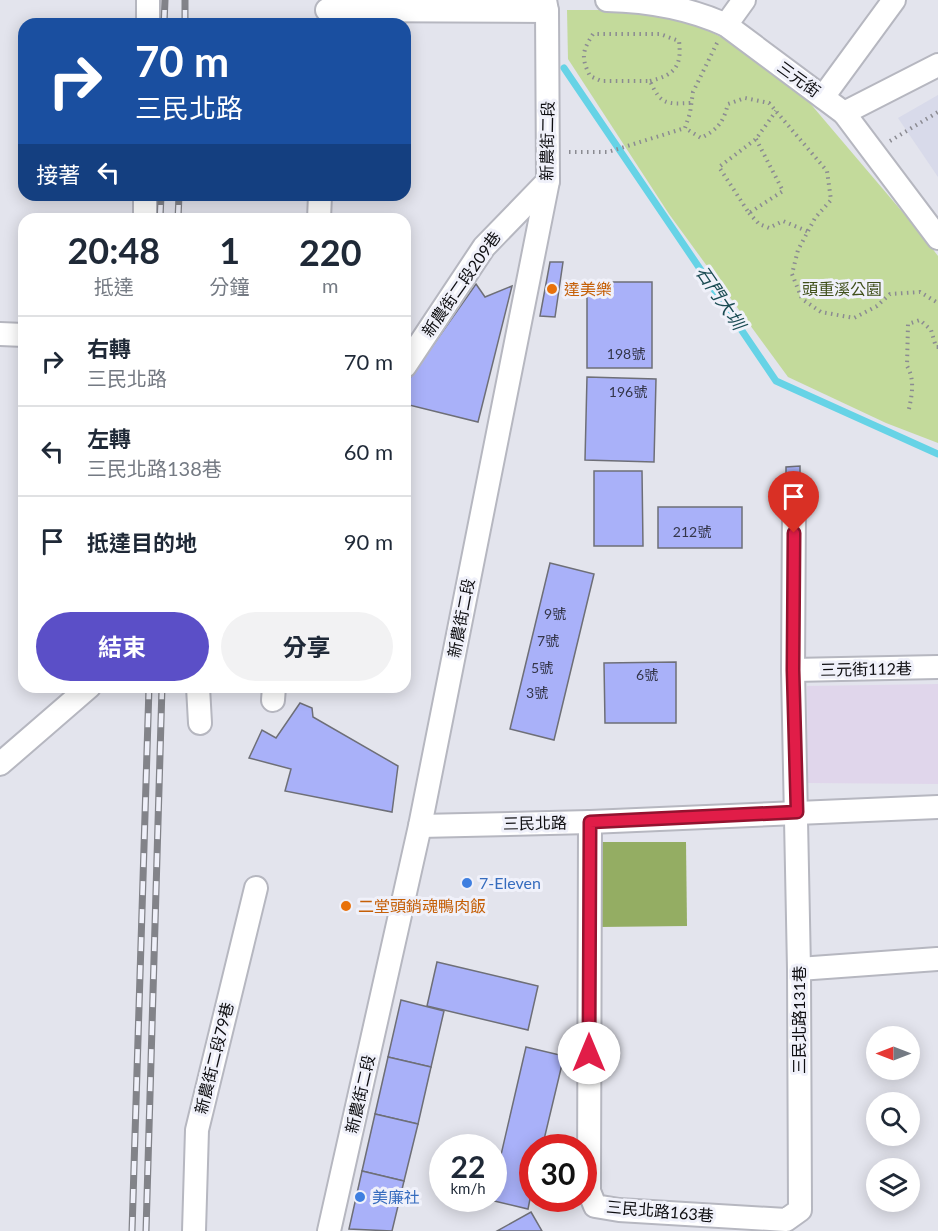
<!DOCTYPE html>
<html lang="zh-TW">
<meta charset="utf-8">
<style>
:root{--surface:#fff;--page:#f2f2f3;--text:#1f2937;--muted:#747a83;--line:#e0e1e3;--accent:#5b4fc7}
body{margin:0;font-family:Lato,"Noto Sans TC",sans-serif;background:var(--page);color:var(--text);height:100vh;display:flex;flex-direction:column;font-size:22px;white-space:nowrap}
*{box-sizing:border-box;margin:0}
p{font-size:20px;color:var(--muted)}
.icon{flex:none;width:33px;height:33px;fill:none;stroke:currentColor;stroke-width:2;stroke-linecap:round;stroke-linejoin:round}
.map{position:relative;flex:1;overflow:hidden}
.sheet{position:absolute;left:18px;top:213px;width:393px;height:480px;display:flex;flex-direction:column;background:var(--surface);border-radius:18px;box-shadow:0 3px 15px #0003}
.sheet>*{flex:none}
.hud{position:absolute;left:18px;top:18px;width:393px;height:183px;border-radius:18px;box-shadow:0 3px 15px #0003;background:#1a4fa0;color:#fff;overflow:hidden}
.needle{width:39px;rotate:270deg}
.fabs{position:absolute;left:866px;top:1026px;display:grid;gap:12px}
.fabs a{display:grid;place-items:center;width:54px;height:54px;border-radius:50%;background:var(--surface);box-shadow:0 3px 15px #0003;font-size:30px}
.speed{position:absolute;left:429px;top:1134px;display:flex;gap:12px;font-size:30px;font-weight:700;text-align:center}
.speed>*{display:grid;place-content:center;width:78px;height:78px;border-radius:50%;background:var(--surface);box-shadow:0 3px 15px #0003;line-height:1}
.speed small{font-size:15px;font-weight:400}
.speed .limit{border:9px solid #d22;background:#fff;color:#111}
.pin{position:absolute;display:grid;place-items:center;width:51px;height:51px;color:#fff;margin:-62px -26px;border-radius:50% 50% 50% 0;rotate:-45deg;box-shadow:0 0 6px #0007}
.pin .icon{rotate:45deg}
.me{position:absolute;width:66px;margin:-33px;rotate:0deg;stroke-linejoin:round;filter:drop-shadow(0 0 4px #0008)}
.turn{display:flex;align-items:center;gap:21px;height:126px;padding:0 18px;font-size:27px}
.turn .icon{width:78px;height:78px;stroke-width:2.5}
.turn b{display:block;font-size:42px;line-height:51px}
.then{display:flex;align-items:center;height:57px;padding:0 18px;background:#0003;gap:12px;font-size:22px}
.eta{display:flex;justify-content:space-evenly;align-items:center;height:102px;text-align:center}
.eta b{font-size:36px;font-weight:700;line-height:42px}
.button{display:flex;gap:12px;margin-top:auto;padding:12px 18px}
.button a{flex:1;height:69px;border-radius:36px;background:var(--accent);color:#fff;font-size:24px;font-weight:700;line-height:69px;text-align:center}
.button a+a{background:var(--page);color:var(--text)}
ul{padding:0;list-style:none}
li{display:flex;align-items:center;gap:18px;height:90px;padding:0 18px;border-top:2px solid var(--line)}
li div{flex:1}
li b{display:block;font-size:22px}
li em{font-style:normal}
.map>svg:first-child{display:block}
</style>
<div class="map">
<svg width="938" height="1231" viewBox="0 0 938 1231">
<rect width="100%" height="100%" fill="#e3e4ed"/>
<!-- industrial -->
<path fill="#e0d6eb" d="M 938,684 L 938,784 L 808,783 L 807,686 Z"/>
<!-- built -->
<path fill="#d8daea" d="M 938,95 L 938,177 L 898,118 Z"/>
<!-- green -->
<path fill="#c3da9b" d="M 567,10 L 639,10 L 671,12 L 733,43 L 803,95 L 922,235 L 938,256 L 938,443 L 886,423 L 788,377 L 669,214 L 568,59 Z"/>
<!-- forest -->
<path fill="#94ad63" d="M 600,842 L 686,842 L 687,926 L 600,927 Z"/>
<g fill="none" stroke-linecap="round" stroke-linejoin="round">
<!-- stream -->
<path stroke="#66d3e6" stroke-width="7" d="M 564,68 L 776,381 L 938,454"/>
</g>
<!-- building -->
<g fill="#a9b1f9" stroke="#6e6f77" stroke-width="1.5">
<path d="M 550,262 L 563,262 L 555,317 L 540,316 Z"/>
<rect x="587" y="282" width="65" height="86"/>
<path d="M 476,284 L 485,297 L 512,286 L 478,422 L 405,404 L 407,382 Z"/>
<path d="M 587,377 L 656,379 L 654,462 L 585,460 Z"/>
<path d="M 800,466 L 800,488 L 786,489 L 786,467 Z"/>
<path d="M 594,471 L 642,471 L 643,546 L 594,546 Z"/>
<rect x="658" y="507" width="84" height="41"/>
<path d="M 550,563 L 594,574 L 554,740 L 510,729 Z"/>
<path d="M 676,662 L 676,723 L 605,723 L 604,663 Z"/>
<path d="M 300,703 L 312,708 L 313,717 L 398,766 L 392,812 L 285,791 L 291,769 L 249,758 L 262,730 L 276,738 Z"/>
<path d="M 437,962 L 538,986 L 528,1030 L 427,1006 Z"/>
<path d="M 401,1000 L 444,1011 L 431,1067 L 388,1057 Z"/>
<path d="M 526,1047 L 564,1056 L 542,1148 L 532,1148 L 532,1189 L 528,1209 L 490,1200 L 494,1198 L 494,1185 Z"/>
<path d="M 388,1057 L 431,1067 L 418,1124 L 375,1114 Z"/>
<path d="M 375,1114 L 418,1124 L 404,1181 L 362,1171 Z"/>
<path d="M 362,1171 L 404,1181 L 392,1231 L 349,1229 Z"/>
<path d="M 531,1212 L 542,1231 L 497,1231 Z"/>
</g>
<g fill="none" stroke-linecap="round" stroke-linejoin="round">
<defs>
<g id="minor">
<path d="M 607,0 C 648,1 689,8 726,25 L 844,113 L 938,238"/>
<path d="M 327,10 L 547,11"/>
<path d="M 148,24 L 148,0"/>
<path d="M 726,25 L 744,0"/>
<path d="M 823,97 L 894,0"/>
<path d="M 844,113 L 938,65"/>
<path d="M 145,219 L 145,195"/>
<path d="M 319,219 L 320,195"/>
<path d="M 0,334 L 24,335"/>
<path d="M 405,366 L 484,247 L 548,181"/>
<path d="M 793,670 L 938,667"/>
<path d="M 198,687 L 200,723"/>
<path d="M 273,700 L 274,687"/>
<path d="M 0,764 L 89,687"/>
<path d="M 590,822 L 589,1191 L 595,1206 L 619,1210 L 786,1220 L 800,1210 L 799,969 L 793,670 L 794,510"/>
<path d="M 420,826 L 590,822 L 938,807"/>
<path d="M 799,969 L 937,959"/>
<path d="M 194,1231 L 197,1130 L 256,888"/>
<path d="M 329,1231 L 420,826 L 548,181 L 547,11 L 545,0"/>
</g>
</defs>
<!-- minor casing -->
<use href="#minor" stroke="#b6b7c0" stroke-width="26"/>
<!-- path -->
<g stroke="#8b8b92" stroke-width="4" stroke-dasharray="1.5 4.5" stroke-linecap="butt">
<path d="M 717,43 L 693,92 L 690,113 L 685,128 L 701,138 C 718,129 723,123 728,104 L 745,98 L 769,103 L 827,171 L 831,200 L 815,218 L 798,250 L 792,274 L 802,299 L 821,312 L 854,318 L 877,306 L 890,294 L 920,292 L 938,303"/>
<path d="M 650,81 C 675,75 682,66 679,41 L 660,34 L 593,34 C 582,51 581,58 590,76 L 601,81 L 650,81 C 661,105 666,104 691,103"/>
<path d="M 756,139 L 783,191 L 749,213 L 719,167 L 756,139 L 776,111"/>
<path d="M 890,141 L 938,112"/>
<path d="M 569,152 L 608,152 L 685,128"/>
<path d="M 749,213 L 759,224 L 769,228 L 783,221 L 809,232"/>
<path d="M 909,409 C 912,394 915,380 907,366 L 908,324 L 920,320 L 931,330 L 936,347 L 938,347"/>
</g>
<!-- minor -->
<use href="#minor" stroke="#fff" stroke-width="22"/>
<defs>
<g id="rail">
<path d="M 164,24 L 165,0"/>
<path d="M 185,24 L 185,0"/>
<path d="M 160,219 L 161,195"/>
<path d="M 178,219 L 179,195"/>
<path d="M 132,1231 L 149,687"/>
<path d="M 146,1231 L 162,687"/>
</g>
</defs>
<!-- rail casing -->
<use href="#rail" stroke="#828389" stroke-width="7"/>
<!-- rail -->
<use href="#rail" stroke="#f0f1fa" stroke-width="4.5" stroke-dasharray="14" stroke-linecap="butt"/>
</g>
<g fill="none" stroke-linecap="round" stroke-linejoin="round">
<defs>
<path id="route" d="M 589,1053 L 590,822 L 797,812 L 793,670 L 794,533"/>
</defs>
<!-- route casing -->
<use href="#route" stroke="#92132f" stroke-width="15"/>
<!-- route -->
<use href="#route" stroke="#e11d48" stroke-width="10"/>
</g>
<!-- markers -->
<g fill="#e8710a" stroke="#f0f1fa" stroke-width="2">
<circle cx="552" cy="289" r="6"/>
<circle cx="346" cy="906" r="6"/>
</g>
<g fill="#3f7fe0" stroke="#f0f1fa" stroke-width="2">
<circle cx="467" cy="883" r="6"/>
<circle cx="360" cy="1197" r="6"/>
</g>
<g text-anchor="middle" stroke-width="6" stroke-linejoin="round" paint-order="stroke">
<!-- number labels -->
<g font-size="14" fill="#34364a">
<text x="626" y="359">198號</text>
<text x="628" y="397">196號</text>
<text x="692" y="537">212號</text>
<text x="555" y="619">9號</text>
<text x="548" y="646">7號</text>
<text x="542" y="673">5號</text>
<text x="647" y="680">6號</text>
<text x="537" y="698">3號</text>
</g>
<!-- street labels -->
<g font-size="16" fill="#0d0d10" stroke="#f0f1fa">
<text transform="translate(799 79) rotate(36)" y="6">三元街</text>
<text transform="translate(547 141) rotate(-89)" y="6">新農街二段</text>
<text transform="translate(461 284) rotate(-55)" y="6">新農街二段209巷</text>
<text transform="translate(461 618) rotate(-79)" y="6">新農街二段</text>
<text transform="translate(866 669) rotate(-1)" y="6">三元街112巷</text>
<text transform="translate(535 823) rotate(-1)" y="6">三民北路</text>
<text transform="translate(799 1020) rotate(-90)" y="6">三民北路131巷</text>
<text transform="translate(214 1058) rotate(-76)" y="6">新農街二段79巷</text>
<text transform="translate(360 1094) rotate(-77)" y="6">新農街二段</text>
<text transform="translate(660 1211) rotate(5)" y="6">三民北路163巷</text>
</g>
<!-- food labels -->
<g font-size="16" fill="#c56008" stroke="#f0f1fa" text-anchor="start">
<text x="564" y="295">達美樂</text>
<text x="358" y="912">二堂頭銷魂鴨肉飯</text>
</g>
<!-- park labels -->
<g font-size="16" fill="#40501b" stroke="#f0f1fa">
<text x="842" y="295">頭重溪公園</text>
</g>
<!-- shop labels -->
<g font-size="16" fill="#366cbe" stroke="#f0f1fa" text-anchor="start">
<text x="479" y="889">7-Eleven</text>
<text x="372" y="1203">美廉社</text>
</g>
<!-- water labels -->
<g font-size="18" font-style="italic" fill="#1a4b53" stroke="#f0f1fa">
<text transform="translate(720 298) rotate(56)" y="6">石門大圳</text>
</g>
</g>
</svg>
<div class="fabs">
<a><svg class="needle" viewBox="-14 -14 28 28"><path d="M0-13l5 13h-10z" fill="#e53935"/><path d="M0 13l5-13h-10z" fill="#747a83"/></svg></a>
<a><svg class="icon" aria-label="search" viewBox="0 0 24 24"><circle cx="10" cy="10" r="6"/><path d="M15 15l6 6"/></svg></a>
<a><svg class="icon" aria-label="layers" viewBox="0 0 24 24"><path d="M12 4l9 5-9 5-9-5zM3 14l9 5 9-5"/></svg></a>
</div>
<div class="speed"><div>22<small>km/h</small></div><div class="limit">30</div></div>
<div class="pin" style="left:794px;top:533px;background:#d93025"><svg class="icon" aria-label="arrive" viewBox="0 0 24 24"><path d="M6 21V4h12l-3 4 3 4H6"/></svg></div>
<svg class="me" style="left:589px;top:1053px" viewBox="-20 -20 40 40"><circle r="19" fill="#fff"/><path d="M0-13L10 11 0 6-10 11z" fill="#e11d48"/></svg>
<div class="hud">
<div class="turn"><svg class="icon" aria-label="right" viewBox="0 0 24 24"><path d="M7 20v-9h11M14 6l5 5-5 5"/></svg><div><b>70 m</b>三民北路</div></div>
<div class="then">接著<svg class="icon" aria-label="left" viewBox="0 0 24 24"><path d="M17 20v-9H6M10 6l-5 5 5 5"/></svg></div>
</div>
<section class="sheet">
<div class="eta">
<div><b>20:48</b><p>抵達</p></div>
<div><b>1</b><p>分鐘</p></div>
<div><b>220</b><p>m</p></div>
</div>
<ul>
<li><svg class="icon" aria-label="right" viewBox="0 0 24 24"><path d="M7 20v-9h11M14 6l5 5-5 5"/></svg><div><b>右轉</b><p>三民北路</p></div><em>70 m</em></li>
<li><svg class="icon" aria-label="left" viewBox="0 0 24 24"><path d="M17 20v-9H6M10 6l-5 5 5 5"/></svg><div><b>左轉</b><p>三民北路138巷</p></div><em>60 m</em></li>
<li><svg class="icon" aria-label="arrive" viewBox="0 0 24 24"><path d="M6 21V4h12l-3 4 3 4H6"/></svg><div><b>抵達目的地</b></div><em>90 m</em></li>
</ul>
<div class="button"><a>結束</a><a>分享</a></div>
</section>
</div>
